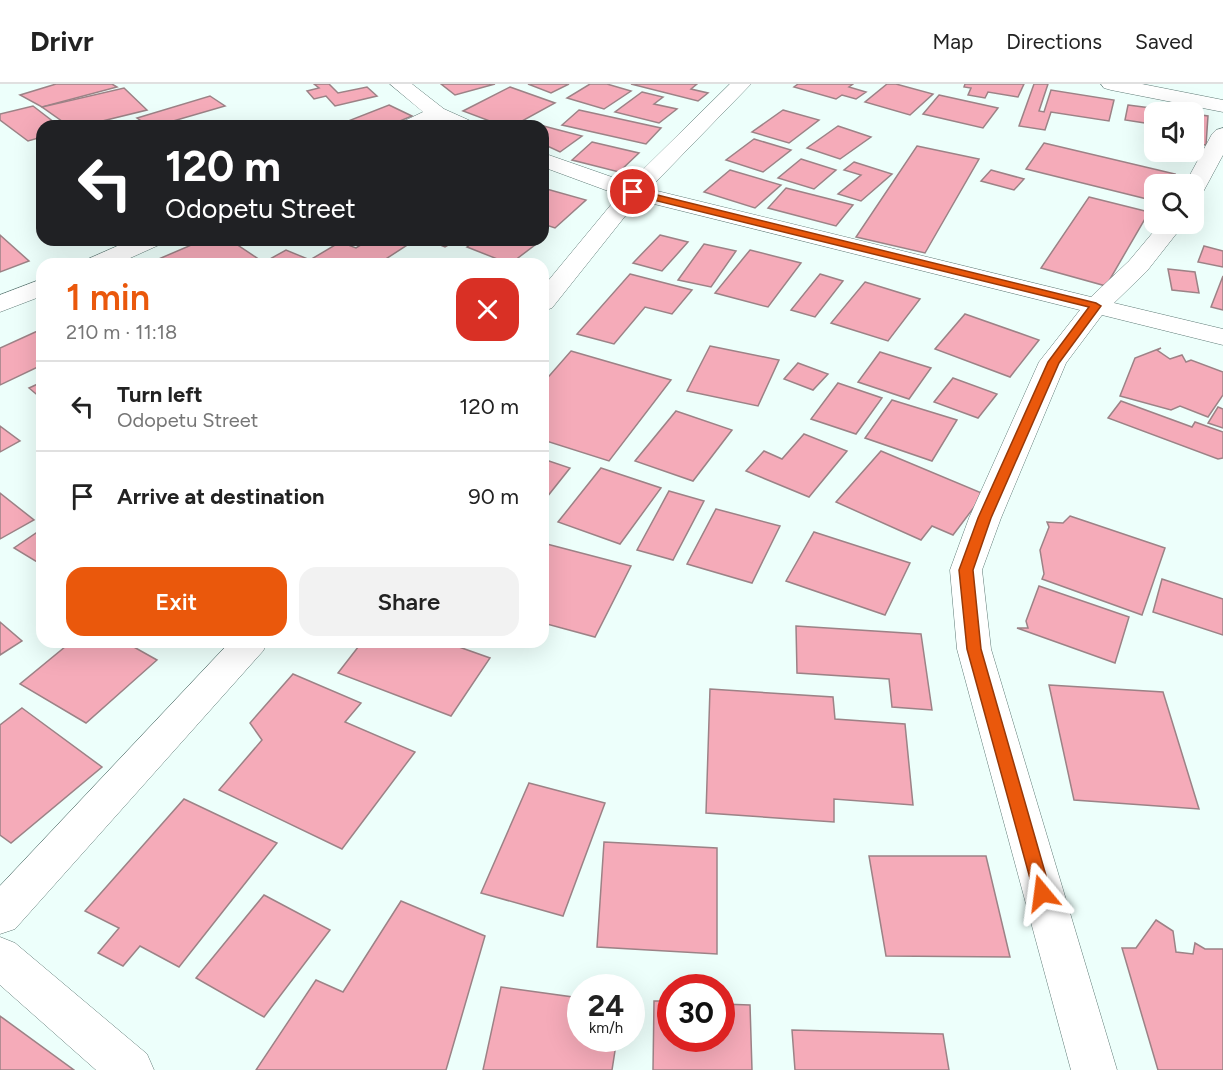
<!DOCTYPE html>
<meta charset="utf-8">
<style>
:root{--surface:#fff;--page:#f2f2f2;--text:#222;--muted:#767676;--line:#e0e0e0;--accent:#ea580c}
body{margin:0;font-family:Figtree,sans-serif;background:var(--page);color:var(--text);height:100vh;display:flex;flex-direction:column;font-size:22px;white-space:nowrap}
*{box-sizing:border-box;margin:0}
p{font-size:20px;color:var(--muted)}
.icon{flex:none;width:33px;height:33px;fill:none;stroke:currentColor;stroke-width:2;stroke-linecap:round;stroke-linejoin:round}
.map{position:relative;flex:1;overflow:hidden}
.drawer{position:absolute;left:36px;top:174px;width:513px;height:390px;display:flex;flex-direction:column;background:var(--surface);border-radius:18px;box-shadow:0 6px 24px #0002}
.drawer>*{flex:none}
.top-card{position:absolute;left:36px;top:36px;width:513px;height:126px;border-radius:18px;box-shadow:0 6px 24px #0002;background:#202124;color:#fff;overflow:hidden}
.controls{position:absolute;left:1144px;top:18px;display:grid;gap:12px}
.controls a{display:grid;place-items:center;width:60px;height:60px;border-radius:12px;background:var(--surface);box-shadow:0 6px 24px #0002;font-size:30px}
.speed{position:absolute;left:567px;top:890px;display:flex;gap:12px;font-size:30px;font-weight:700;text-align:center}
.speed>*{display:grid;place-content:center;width:78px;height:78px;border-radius:50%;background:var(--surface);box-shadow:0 6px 24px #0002;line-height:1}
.speed small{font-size:15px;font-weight:400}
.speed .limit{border:9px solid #d22;background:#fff;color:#111}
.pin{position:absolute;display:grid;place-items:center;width:51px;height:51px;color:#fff;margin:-26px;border:3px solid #fff;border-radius:50%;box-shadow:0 2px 6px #0007}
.me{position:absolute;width:66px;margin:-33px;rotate:344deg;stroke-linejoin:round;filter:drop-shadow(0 0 4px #0008)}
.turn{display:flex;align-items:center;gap:21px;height:126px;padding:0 30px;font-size:27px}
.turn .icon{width:78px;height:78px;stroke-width:2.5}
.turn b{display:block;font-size:42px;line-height:51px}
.round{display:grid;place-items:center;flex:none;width:63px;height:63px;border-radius:18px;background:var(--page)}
.summary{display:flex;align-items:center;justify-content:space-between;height:102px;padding:0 30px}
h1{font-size:36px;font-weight:600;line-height:45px;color:var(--accent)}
.action{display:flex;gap:12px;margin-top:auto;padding:12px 30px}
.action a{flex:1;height:69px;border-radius:18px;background:var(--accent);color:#fff;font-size:24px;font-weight:600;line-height:69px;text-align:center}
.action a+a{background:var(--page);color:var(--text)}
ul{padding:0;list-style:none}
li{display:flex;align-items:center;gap:18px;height:90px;padding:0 30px;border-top:2px solid var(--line)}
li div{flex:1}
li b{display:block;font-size:22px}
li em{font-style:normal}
header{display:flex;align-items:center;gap:36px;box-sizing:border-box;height:84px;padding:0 30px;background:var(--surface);border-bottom:2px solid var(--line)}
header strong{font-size:28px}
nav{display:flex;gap:33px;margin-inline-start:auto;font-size:21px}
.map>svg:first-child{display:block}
</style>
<header>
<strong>Drivr</strong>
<nav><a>Map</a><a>Directions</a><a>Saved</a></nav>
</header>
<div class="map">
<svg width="1223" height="986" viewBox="0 0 1223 986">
<rect width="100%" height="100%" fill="#edfffb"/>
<!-- building -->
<g fill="#f5abb9" stroke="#9c8286" stroke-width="1.5">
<path d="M 56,0 L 112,0 L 117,3 L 42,23 L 20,11 Z"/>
<path d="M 314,0 L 329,0 L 338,9 L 367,3 L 377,12 L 335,22 L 326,12 L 314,15 L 307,7 L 319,4 Z"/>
<path d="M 441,0 L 495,0 L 455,11 Z"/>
<path d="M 528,0 L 569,0 L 551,9 Z"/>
<path d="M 590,0 L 607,0 L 631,7 L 604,25 L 567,14 Z"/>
<path d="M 631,0 L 697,0 L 691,5 L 708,9 L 698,17 Z"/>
<path d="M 798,0 L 853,0 L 849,3 L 866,8 L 856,15 L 842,11 L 836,15 L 794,3 Z"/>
<path d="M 887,0 L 896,0 L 933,10 L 910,31 L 865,18 Z"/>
<path d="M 965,0 L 1024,0 L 1018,13 L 988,8 L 985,14 L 968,11 L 971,4 L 964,3 Z"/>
<path d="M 1034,0 L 1048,0 L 1039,27 L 1044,28 L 1051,6 L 1114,16 L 1109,37 L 1051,28 L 1045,46 L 1019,42 Z"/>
<path d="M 510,3 L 555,19 L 513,42 L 503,42 L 463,27 Z"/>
<path d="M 124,4 L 147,26 L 82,42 L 69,42 L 42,23 Z"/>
<path d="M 642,8 L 663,13 L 654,20 L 677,25 L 659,39 L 615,28 Z"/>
<path d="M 939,11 L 998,24 L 983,44 L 923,30 Z"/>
<path d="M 210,12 L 225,22 L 156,42 L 149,42 L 137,34 Z"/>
<path d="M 389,21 L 412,32 L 388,42 L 349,42 L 343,39 Z"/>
<path d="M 1128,21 L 1182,28 L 1155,28 L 1155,53 L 1149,52 L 1151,40 L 1125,36 Z"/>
<path d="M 33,22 L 59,42 L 42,42 L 42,53 L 28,57 L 0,36 L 0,30 Z"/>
<path d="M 579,26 L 661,44 L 646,60 L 562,41 Z"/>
<path d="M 783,26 L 819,36 L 789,59 L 752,48 Z"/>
<path d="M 1194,30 L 1208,32 L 1206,61 L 1194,59 Z"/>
<path d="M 536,40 L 582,52 L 560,68 L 543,60 L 543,42 L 533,42 Z"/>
<path d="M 838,42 L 871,53 L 840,75 L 807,64 Z"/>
<path d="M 754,55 L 791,66 L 763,88 L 726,76 Z"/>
<path d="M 592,58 L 639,69 L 619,88 L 572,76 Z"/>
<path d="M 1044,59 L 1175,90 L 1170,100 L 1155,100 L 1155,117 L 1026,85 Z"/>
<path d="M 917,62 L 979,75 L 925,169 L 856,153 Z"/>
<path d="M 801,75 L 836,86 L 814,105 L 778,94 Z"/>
<path d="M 854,78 L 892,90 L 861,117 L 838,110 L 861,91 L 844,86 Z"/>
<path d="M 730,86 L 781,101 L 755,124 L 704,108 Z"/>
<path d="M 991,86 L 1024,95 L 1014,106 L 981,97 Z"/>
<path d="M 543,104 L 586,116 L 555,144 L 543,140 Z"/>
<path d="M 786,104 L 853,121 L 836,142 L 768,124 Z"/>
<path d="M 1089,113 L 1149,128 L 1106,202 L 1041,184 Z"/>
<path d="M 0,151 L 29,177 L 0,188 Z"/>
<path d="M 660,151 L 688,158 L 662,187 L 633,179 Z"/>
<path d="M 203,156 L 230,156 L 260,176 L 250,180 L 147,180 Z"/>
<path d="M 369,156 L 399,156 L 409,160 L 378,180 L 261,180 L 286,166 L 310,176 L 340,158 L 356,164 Z"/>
<path d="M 428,156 L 457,156 L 445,163 Z"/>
<path d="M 477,156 L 521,156 L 535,161 L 510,180 L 467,163 Z"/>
<path d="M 704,160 L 736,167 L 711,203 L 678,196 Z"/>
<path d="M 1204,162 L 1223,167 L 1223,183 L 1198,178 Z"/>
<path d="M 750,166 L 801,179 L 768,223 L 715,209 Z"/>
<path d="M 1168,185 L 1195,188 L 1199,209 L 1172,206 Z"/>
<path d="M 630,190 L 692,206 L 672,230 L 645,223 L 614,260 L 577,250 Z"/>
<path d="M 820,190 L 843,197 L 815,233 L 791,226 Z"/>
<path d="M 1223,192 L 1223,226 L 1211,223 Z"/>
<path d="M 865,198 L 920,215 L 888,257 L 831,239 Z"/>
<path d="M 965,230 L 1039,256 L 1010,293 L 935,265 Z"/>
<path d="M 42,245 L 42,281 L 0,301 L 0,264 Z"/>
<path d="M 710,262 L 779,276 L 758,322 L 687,307 Z"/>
<path d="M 1161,264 L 1157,266 L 1170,275 L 1182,271 L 1186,278 L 1191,276 L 1223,288 L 1223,311 L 1208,333 L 1180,322 L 1171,326 L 1120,312 L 1135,274 Z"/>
<path d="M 571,267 L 671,296 L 609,377 L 543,356 L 543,299 Z"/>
<path d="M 880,268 L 931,284 L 909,315 L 858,298 Z"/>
<path d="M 798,279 L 828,290 L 813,306 L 784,295 Z"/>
<path d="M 953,294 L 997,310 L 978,334 L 934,318 Z"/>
<path d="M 42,298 L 42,315 L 29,304 Z"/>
<path d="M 838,299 L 882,314 L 856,350 L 811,335 Z"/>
<path d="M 892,316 L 957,336 L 932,377 L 865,354 Z"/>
<path d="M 1121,317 L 1192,343 L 1195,338 L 1223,348 L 1223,374 L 1218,375 L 1108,334 Z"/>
<path d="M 1218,323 L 1223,325 L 1223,344 L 1208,339 Z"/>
<path d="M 676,327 L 732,346 L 693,397 L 635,377 Z"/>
<path d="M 0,342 L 20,357 L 0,368 Z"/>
<path d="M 804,350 L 847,367 L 809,413 L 746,387 L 764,367 L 782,375 Z"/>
<path d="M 881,367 L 984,410 L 953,451 L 932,442 L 921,456 L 836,418 Z"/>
<path d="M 543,375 L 570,384 L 543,418 Z"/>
<path d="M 601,384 L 661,404 L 620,460 L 558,438 Z"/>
<path d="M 669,407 L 704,417 L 673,476 L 637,466 Z"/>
<path d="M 0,409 L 34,436 L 0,455 Z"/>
<path d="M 716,425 L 780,442 L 752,499 L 687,480 Z"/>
<path d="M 1070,432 L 1165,464 L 1142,531 L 1042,495 L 1044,490 L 1040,466 L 1049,443 L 1047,438 L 1063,439 Z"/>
<path d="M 42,445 L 42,481 L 14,464 Z"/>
<path d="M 814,448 L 910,479 L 885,531 L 786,497 Z"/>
<path d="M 543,459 L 631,482 L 595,553 L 543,539 Z"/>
<path d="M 1162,495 L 1223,515 L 1223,551 L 1153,528 Z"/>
<path d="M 1039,502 L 1129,533 L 1115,579 L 1017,544 L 1028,544 L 1026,537 Z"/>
<path d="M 0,538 L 22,557 L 0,571 Z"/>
<path d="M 796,542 L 921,550 L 932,626 L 892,623 L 889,595 L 797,589 Z"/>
<path d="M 71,558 L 125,558 L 157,576 L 86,639 L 20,600 Z"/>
<path d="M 362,558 L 445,558 L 490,574 L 451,632 L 338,589 Z"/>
<path d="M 293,590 L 361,619 L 345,638 L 415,668 L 342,765 L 219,706 L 262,656 L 250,639 Z"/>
<path d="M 1049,601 L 1163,608 L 1199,725 L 1074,716 Z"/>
<path d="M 710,605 L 833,613 L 835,635 L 905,640 L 913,721 L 834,715 L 834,738 L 706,729 Z"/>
<path d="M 22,624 L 102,683 L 11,759 L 0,751 L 0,641 Z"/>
<path d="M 529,699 L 605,719 L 563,832 L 481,809 Z"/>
<path d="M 184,715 L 277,759 L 179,883 L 140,862 L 123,882 L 98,869 L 119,844 L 85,827 Z"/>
<path d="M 604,758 L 717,764 L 717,870 L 597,863 Z"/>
<path d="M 869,772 L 986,772 L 1010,873 L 886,872 Z"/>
<path d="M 264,811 L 330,846 L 264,933 L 196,894 Z"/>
<path d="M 401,817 L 485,852 L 446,986 L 256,986 L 316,896 L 343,908 Z"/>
<path d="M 1156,836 L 1173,847 L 1176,868 L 1193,870 L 1195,859 L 1205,865 L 1223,865 L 1223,986 L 1158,986 L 1122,864 L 1136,864 Z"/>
<path d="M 501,903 L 580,914 L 580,954 L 617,954 L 612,986 L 483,986 Z"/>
<path d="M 654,917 L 670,917 L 670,954 L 722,954 L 722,920 L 750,921 L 752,986 L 653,986 Z"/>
<path d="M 0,932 L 74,986 L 0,986 Z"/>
<path d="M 792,946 L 943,950 L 949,986 L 795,986 Z"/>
</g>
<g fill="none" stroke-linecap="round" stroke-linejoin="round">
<defs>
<g id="minor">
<path d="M 390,0 L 412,0 L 444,25 L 473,38 L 476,42 L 449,42 L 437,37 L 426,42 L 399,42 L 402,38 L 423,28 Z"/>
<path d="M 730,0 L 751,0 L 649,105 L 1091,213 L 1129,177 L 1160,140 L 1184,140 L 1147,187 L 1114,219 L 1223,245 L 1223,261 L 1102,231 L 1066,279 L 1001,434 L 982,486 L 991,565 L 1117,986 L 1071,986 L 957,565 L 950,486 L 969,434 L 1039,278 L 1080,226 L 638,116 L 552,224 L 543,227 L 543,203 L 619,111 L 543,83 L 543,69 L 629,99 Z"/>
<path d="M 1101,0 L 1142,0 L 1223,16 L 1223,28 L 1111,6 L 1104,4 Z"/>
<path d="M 1223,44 L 1223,71 L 1202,110 L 1194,112 L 1194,100 L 1185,100 L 1212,50 L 1216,46 Z"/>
<path d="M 131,156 L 163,156 L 159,161 L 117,180 L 85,180 L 88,175 Z"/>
<path d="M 42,195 L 42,212 L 0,228 L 0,211 Z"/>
<path d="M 230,558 L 268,558 L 263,567 L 15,845 L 0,850 L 0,802 Z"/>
<path d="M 0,853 L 15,859 L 147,970 L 154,986 L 96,986 L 0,901 Z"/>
</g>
</defs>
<!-- minor casing -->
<use href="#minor" stroke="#607b77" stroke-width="1"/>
<!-- minor -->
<use href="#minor" fill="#fff" fill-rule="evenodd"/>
</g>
<!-- route -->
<path fill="#ea580c" stroke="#983908" stroke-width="1.5" d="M 633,105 L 1096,219 L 1101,222 L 1059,279 L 991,434 L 973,486 L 981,565 L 1051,809 L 1049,814 L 1042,817 L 1036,814 L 1034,809 L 967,565 L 959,486 L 978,434 L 1048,278 L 1089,223 L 629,110 L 629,106 Z"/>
</svg>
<div class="controls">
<a><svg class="icon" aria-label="sound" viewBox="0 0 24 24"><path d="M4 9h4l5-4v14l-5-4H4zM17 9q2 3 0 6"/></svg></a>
<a><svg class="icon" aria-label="search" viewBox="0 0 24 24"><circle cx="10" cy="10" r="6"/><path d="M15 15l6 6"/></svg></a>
</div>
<div class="speed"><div>24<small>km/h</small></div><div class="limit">30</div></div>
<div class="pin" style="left:633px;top:108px;background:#d93025"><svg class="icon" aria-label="arrive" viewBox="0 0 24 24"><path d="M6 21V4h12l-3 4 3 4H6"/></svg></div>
<svg class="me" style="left:1042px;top:809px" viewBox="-20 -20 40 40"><path d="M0-17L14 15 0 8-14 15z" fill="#ea580c" stroke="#fff" stroke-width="4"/></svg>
<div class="top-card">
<div class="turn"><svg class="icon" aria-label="left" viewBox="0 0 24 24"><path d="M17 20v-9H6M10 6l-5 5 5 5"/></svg><div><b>120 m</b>Odopetu Street</div></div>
</div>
<section class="drawer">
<div class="summary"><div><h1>1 min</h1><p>210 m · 11:18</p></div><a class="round" style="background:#d93025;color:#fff"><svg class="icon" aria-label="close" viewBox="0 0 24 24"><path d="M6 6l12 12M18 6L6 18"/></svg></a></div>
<ul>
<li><svg class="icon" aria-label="left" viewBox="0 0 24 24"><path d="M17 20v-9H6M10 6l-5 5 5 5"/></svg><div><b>Turn left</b><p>Odopetu Street</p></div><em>120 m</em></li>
<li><svg class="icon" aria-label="arrive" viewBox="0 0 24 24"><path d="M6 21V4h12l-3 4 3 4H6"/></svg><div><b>Arrive at destination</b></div><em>90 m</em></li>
</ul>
<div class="action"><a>Exit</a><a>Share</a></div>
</section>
</div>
